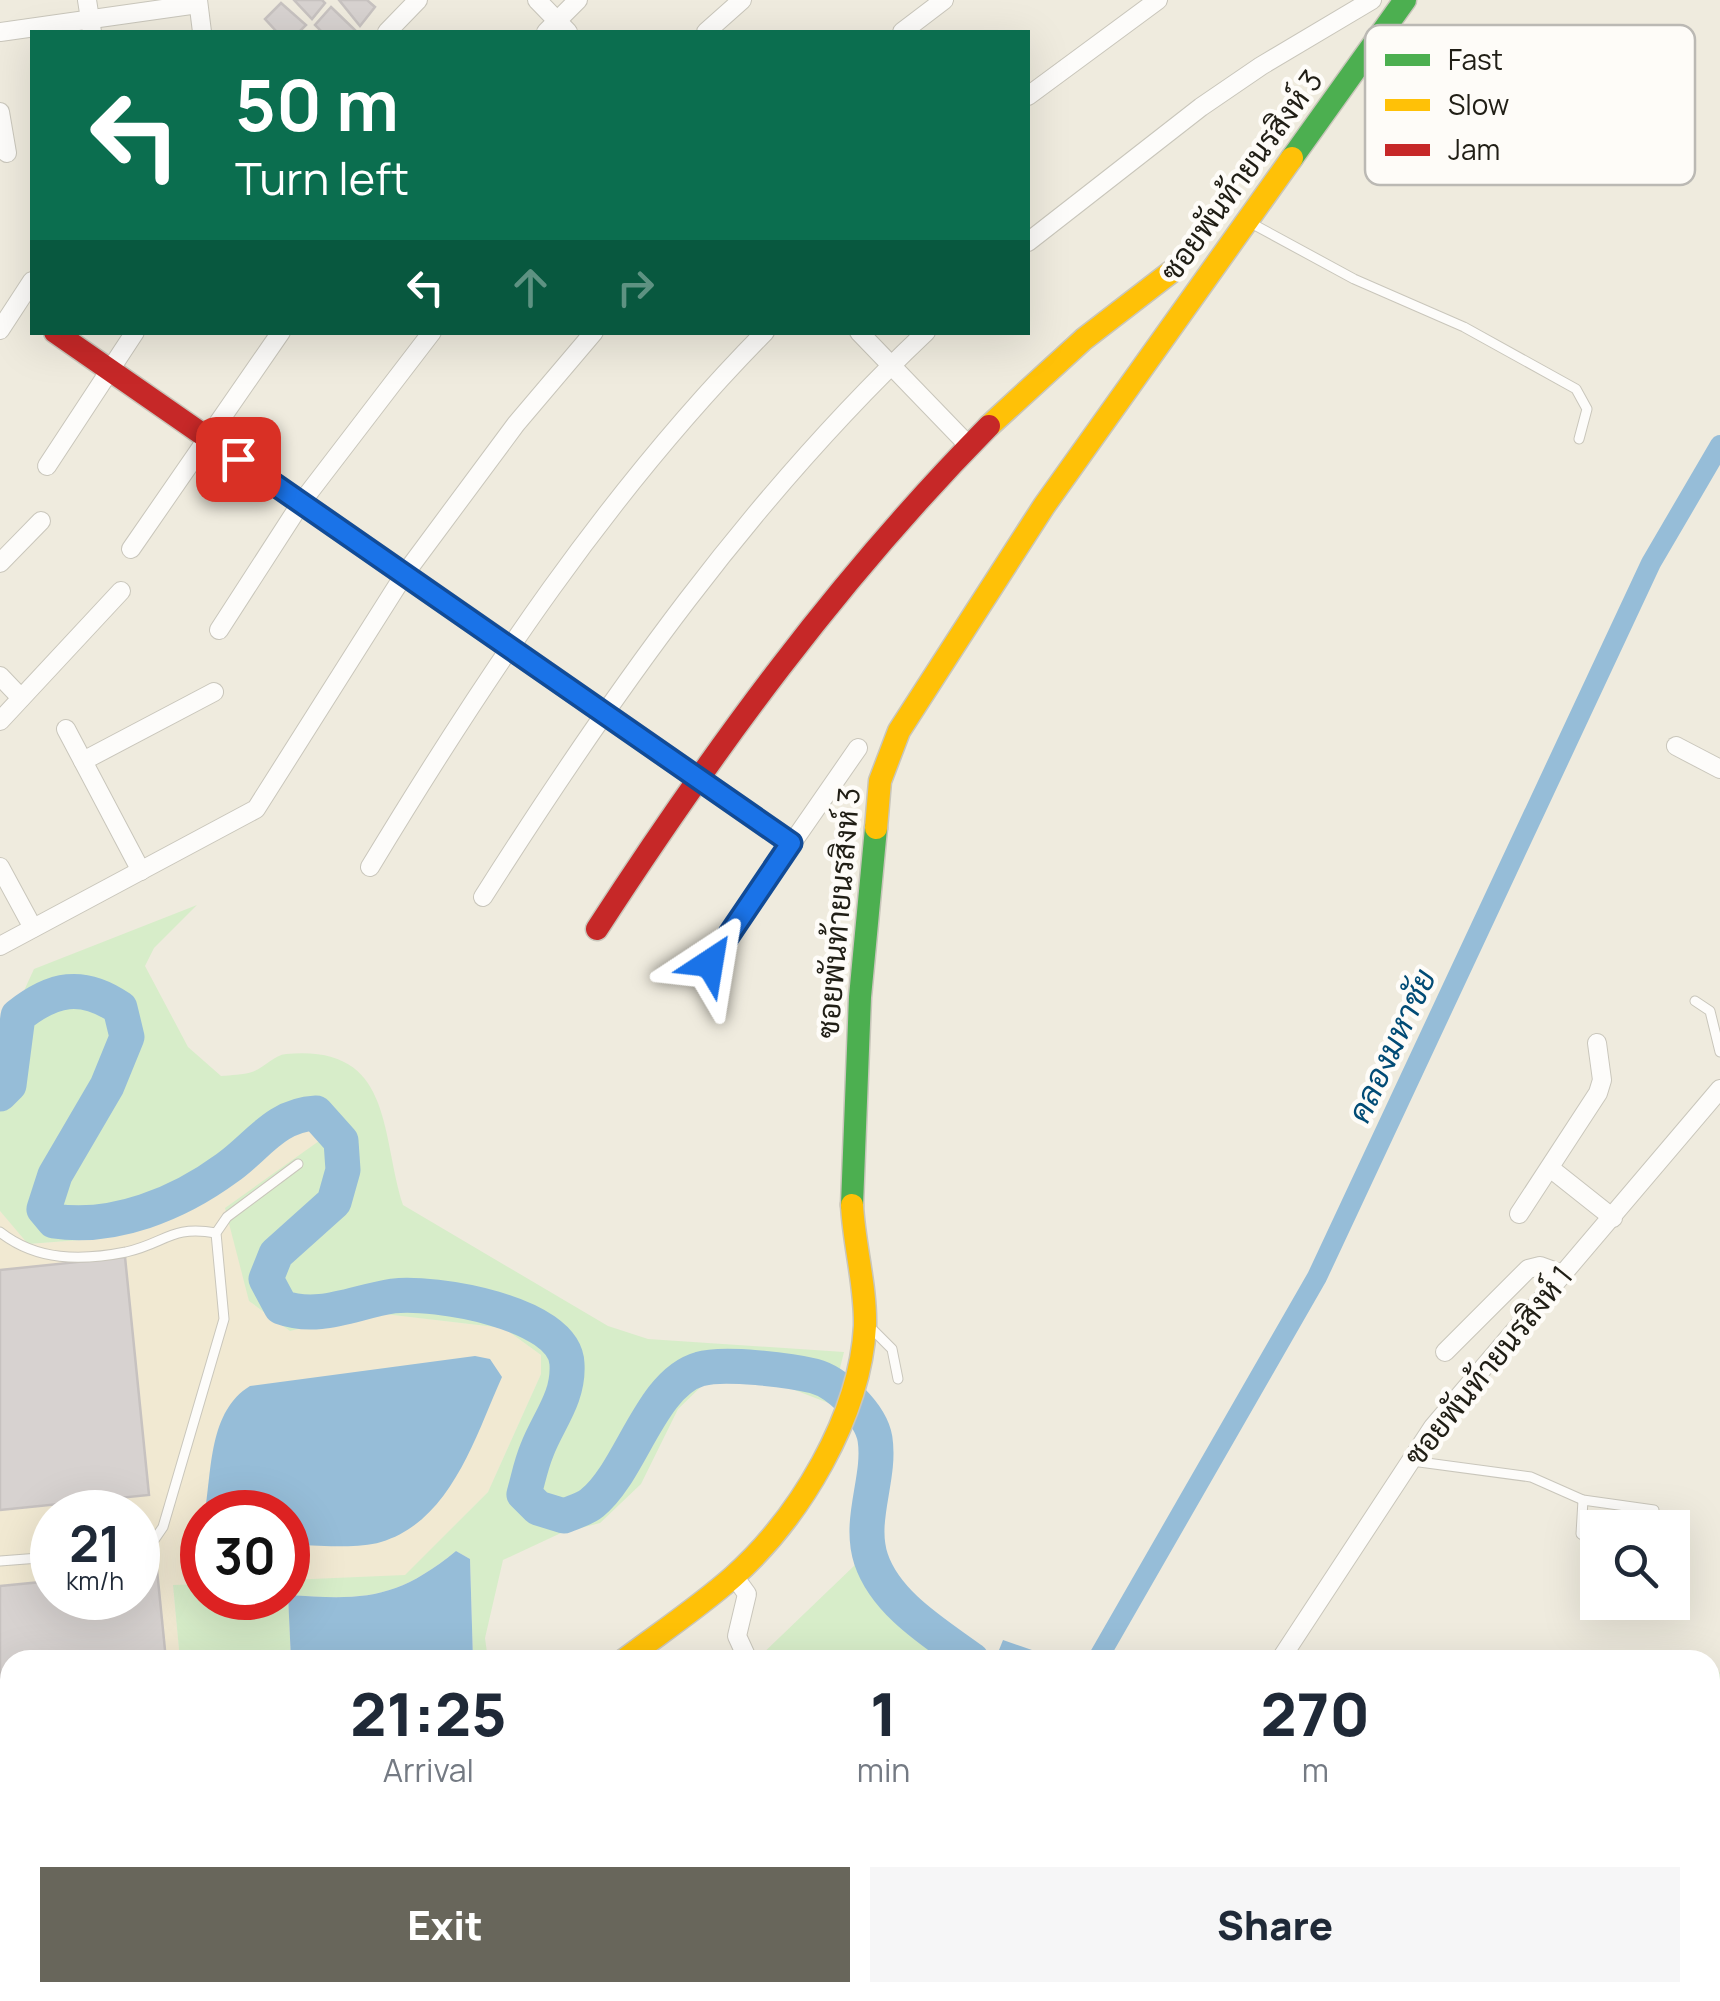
<!DOCTYPE html>
<meta charset="utf-8">
<style>
:root{--surface:#fff;--page:#f6f6f7;--text:#1f2937;--muted:#747a83;--accent:#68665b}
body{margin:0;font-family:Manrope,Sarabun,sans-serif;background:var(--page);color:var(--text);height:100vh;display:flex;flex-direction:column;font-size:38px;white-space:nowrap}
*{box-sizing:border-box;margin:0}
p{font-size:32px;color:var(--muted)}
.icon{flex:none;width:55px;height:55px;fill:none;stroke:currentColor;stroke-width:2;stroke-linecap:round;stroke-linejoin:round}
.map{position:relative;flex:1;overflow:hidden}
.side{position:absolute;left:0px;top:1650px;width:1720px;height:352px;display:flex;flex-direction:column;background:var(--surface);border-radius:30px 30px 0 0;box-shadow:0 10px 40px #0002}
.side>*{flex:none}
.banner{position:absolute;left:30px;top:30px;width:1000px;height:305px;border-radius:0px;box-shadow:0 10px 40px #0002;background:#0b6e4f;color:#fff;overflow:hidden}
.fabs{position:absolute;left:1580px;top:1510px;display:grid;gap:20px}
.fabs a{display:grid;place-items:center;width:110px;height:110px;border-radius:0px;background:var(--surface);box-shadow:0 10px 40px #0002;font-size:50px}
.speed{position:absolute;left:30px;top:1490px;display:flex;gap:20px;font-size:50px;font-weight:700;text-align:center}
.speed>*{display:grid;place-content:center;width:130px;height:130px;border-radius:50%;background:var(--surface);box-shadow:0 10px 40px #0002;line-height:1}
.speed small{font-size:25px;font-weight:400}
.speed .limit{border:15px solid #d22;background:#fff;color:#111}
.pin{position:absolute;display:grid;place-items:center;width:85px;height:85px;color:#fff;margin:-42px;border-radius:20px;box-shadow:0 5px 15px #0006}
.me{position:absolute;width:110px;margin:-55px;rotate:33deg;stroke-linejoin:round;filter:drop-shadow(0 0 8px #0008)}
.turn{display:flex;align-items:center;gap:35px;height:210px;padding:0 40px;font-size:45px}
.turn .icon{width:130px;height:130px;stroke-width:2.5}
.turn b{display:block;font-size:70px;line-height:85px}
.lanes{display:flex;align-items:center;height:95px;padding:0 40px;background:#0003;justify-content:center;gap:50px;direction:ltr}
.lanes .off{opacity:.35}
.eta{display:flex;justify-content:space-evenly;align-items:center;height:170px;text-align:center}
.eta b{font-size:60px;font-weight:800;line-height:70px}
.action{display:flex;gap:20px;margin-top:auto;padding:20px 40px}
.action a{flex:1;height:115px;border-radius:0px;background:var(--accent);color:#fff;font-size:40px;font-weight:800;line-height:115px;text-align:center}
.action a+a{background:var(--page);color:var(--text)}
.map>svg:first-child{display:block}
</style>
<div class="map">
<svg width="1720" height="2001" viewBox="0 0 1720 2001">
<rect width="100%" height="100%" fill="#efebde"/>
<!-- built -->
<path fill="#f1e9d2" fill-rule="evenodd" d="M 289,1104 L 320,1140 L 242,1261 L 249,1301 L 290,1331 L 367,1312 L 504,1328 L 541,1355 L 541,1374 L 488,1492 L 405,1576 L 288,1580 L 288,1512 L 202,1512 L 202,1584 L 173,1586 L 180,1660 L 10,1660 L 10,1992 L 228,1993 L 221,2001 L 0,2001 L 0,1211 L 29,1244 L 106,1238 L 211,1196 L 199,1181 ZM 52,1512 L 138,1512 L 138,1598 L 52,1598 Z"/>
<!-- green -->
<g fill="#d7edc9">
<path d="M 197,905 L 154,948 L 145,966 L 188,1047 L 221,1076 C 231,1075 243,1075 252,1072 C 264,1068 274,1055 286,1054 C 394,1044 380,1133 403,1205 L 608,1326 L 648,1339 L 844,1352 L 831,1404 L 774,1382 L 709,1379 L 678,1409 L 641,1484 L 600,1523 L 561,1533 L 503,1560 L 485,1638 L 488,1660 L 473,1660 L 470,1559 L 456,1551 C 396,1600 363,1600 288,1595 L 291,1660 L 180,1660 L 173,1585 L 202,1584 L 202,1598 L 288,1598 L 288,1580 L 405,1575 L 488,1492 L 541,1374 L 541,1355 L 504,1328 L 367,1312 L 290,1331 L 249,1301 L 225,1208 L 319,1141 L 289,1104 L 199,1180 L 211,1196 L 106,1238 L 28,1244 L 0,1211 L 0,1043 L 34,969 Z"/>
<path d="M 855,1565 L 908,1633 L 947,1660 L 756,1660 Z"/>
<path d="M 1710,1663 L 1720,1673 L 1720,2001 L 1052,2001 L 1058,1992 L 1710,1992 Z"/>
<path d="M 228,1992 L 360,1993 L 364,2001 L 222,2001 Z"/>
<path d="M 704,1993 L 704,1992 L 799,1993 L 793,2001 L 698,2001 Z"/>
</g>
<!-- water -->
<g fill="#96bdd8">
<path d="M 475,1356 L 490,1359 L 502,1377 C 475,1437 451,1521 381,1542 C 354,1550 316,1544 288,1545 L 288,1512 L 205,1512 C 212,1469 209,1411 250,1386 Z"/>
<path d="M 456,1551 L 470,1559 L 473,1660 L 291,1660 L 288,1595 C 363,1600 396,1600 456,1551 Z"/>
<path d="M 1003,1640 L 1061,1660 L 995,1660 Z"/>
<path d="M 360,1992 L 642,1992 L 652,2001 L 364,2001 Z"/>
<path d="M 799,1992 L 916,1992 L 916,1993 L 911,2001 L 793,2001 Z"/>
</g>
<g fill="none" stroke-linecap="round" stroke-linejoin="round">
<!-- canal -->
<path stroke="#96bdd8" stroke-width="20" d="M 1097,1660 L 1317,1277 L 1651,563 L 1720,445"/>
<!-- river -->
<g stroke="#96bdd8" stroke-width="35">
<path d="M 0,1094 L 9,1085 L 18,1016 C 53,988 82,982 120,1008 L 127,1037 L 107,1086 L 55,1175 L 44,1209 L 54,1221 C 114,1230 178,1204 227,1168 C 258,1146 275,1115 316,1113 L 341,1141 L 343,1170 L 334,1202 L 276,1254 L 266,1279 L 281,1307 C 319,1321 354,1302 393,1296 C 433,1291 565,1312 567,1364 C 569,1398 548,1421 537,1450 C 531,1464 528,1480 524,1494 L 538,1508 L 564,1516 C 573,1512 585,1509 592,1503 C 631,1472 650,1383 700,1369 C 723,1362 790,1370 814,1376 C 837,1382 871,1414 875,1439 C 881,1478 858,1519 871,1559 C 886,1604 935,1633 972,1660"/>
<path d="M 1710,1758 L 1720,1750"/>
</g>
</g>
<!-- building -->
<g fill="#d7d2d0" stroke="#c7c2c0" stroke-width="2.5">
<path d="M 294,0 L 322,0 L 325,3 L 312,19 Z"/>
<path d="M 339,0 L 367,0 L 375,7 L 360,26 Z"/>
<path d="M 281,3 L 306,25 L 299,32 L 277,32 L 265,19 Z"/>
<path d="M 331,7 L 356,31 L 355,32 L 322,32 L 315,25 Z"/>
<path d="M 125,1257 L 149,1495 L 0,1510 L 0,1270 Z"/>
<path d="M 157,1570 L 166,1660 L 10,1660 L 10,1878 L 0,1879 L 0,1586 L 52,1581 L 52,1598 L 138,1598 L 138,1572 Z"/>
</g>
<g fill="none" stroke-linecap="round" stroke-linejoin="round">
<defs>
<g id="lane">
<path d="M 1249,222 L 1354,279 L 1464,327 L 1576,389 L 1587,409 L 1579,439"/>
<path d="M 1695,1001 L 1710,1011 L 1720,1052"/>
<path d="M 0,1232 C 37,1261 81,1261 126,1252 C 166,1243 171,1225 216,1233"/>
<path d="M 867,1324 L 892,1349 L 898,1379"/>
<path d="M 1412,1461 L 1531,1477 L 1583,1500 L 1654,1510"/>
<path d="M 1583,1500 L 1581,1534 L 1598,1544"/>
<path d="M 138,1550 L 150,1546 L 163,1527 L 224,1319 L 216,1233 L 227,1217 L 298,1164"/>
<path d="M 0,1561 L 52,1557"/>
<path d="M 0,1903 L 10,1902"/>
<path d="M 102,2001 L 106,1992"/>
</g>
<g id="street">
<path d="M 87,0 L 92,32"/>
<path d="M 198,0 L 202,32"/>
<path d="M 537,0 L 568,32"/>
<path d="M 0,32 L 198,4"/>
<path d="M 387,32 L 418,0"/>
<path d="M 546,32 L 578,0"/>
<path d="M 706,32 L 742,0"/>
<path d="M 902,32 L 944,0"/>
<path d="M 1028,96 L 1158,0"/>
<path d="M 0,112 L 7,153"/>
<path d="M 1028,242 L 1201,107 L 1261,66 L 1372,0"/>
<path d="M 0,330 L 32,281"/>
<path d="M 859,332 L 970,447"/>
<path d="M 47,466 L 135,332"/>
<path d="M 131,549 L 281,332"/>
<path d="M 0,563 L 41,521"/>
<path d="M 219,630 L 301,503 L 432,332"/>
<path d="M 0,676 L 21,698"/>
<path d="M 0,721 L 121,591"/>
<path d="M 66,729 L 141,871"/>
<path d="M 1676,746 L 1720,769"/>
<path d="M 83,761 L 214,692"/>
<path d="M 0,867 L 33,928"/>
<path d="M 370,867 C 485,677 608,491 765,332"/>
<path d="M 483,897 C 612,694 750,498 926,332"/>
<path d="M 0,946 L 256,809 L 404,575 L 516,424 L 594,332"/>
<path d="M 709,963 L 858,748"/>
<path d="M 1550,1168 L 1613,1218"/>
<path d="M 1519,1214 L 1598,1093 L 1602,1080 L 1597,1043"/>
<path d="M 1445,1352 L 1528,1269 L 1540,1266 L 1562,1274"/>
<path d="M 734,1576 L 747,1594 L 737,1636 L 748,1660"/>
<path d="M 1280,1660 L 1433,1427 L 1720,1089"/>
<path d="M 1044,2001 L 1050,1992"/>
</g>
<g id="fast">
<path d="M 1292,158 L 1405,0"/>
<path d="M 519,654 L 791,843"/>
<path d="M 852,1205 L 860,997 L 876,828"/>
</g>
<g id="slow">
<path d="M 989,426 L 1084,339 L 1171,272"/>
<path d="M 876,828 L 880,781 L 899,731 L 1044,506 L 1292,158"/>
<path d="M 624,1660 C 660,1633 699,1607 733,1577 C 800,1517 860,1417 865,1326 C 866,1286 854,1245 852,1205"/>
<path d="M 206,2001 L 212,1992"/>
</g>
<g id="jam">
<path d="M 55,332 L 519,654"/>
<path d="M 597,929 C 714,749 838,579 989,426"/>
</g>
</defs>
<!-- lane casing -->
<use href="#lane" stroke="#c9c6bb" stroke-width="11"/>
<!-- street casing -->
<use href="#street" stroke="#c9c6bb" stroke-width="20"/>
<!-- fast casing -->
<use href="#fast" stroke="#c9c6bb" stroke-width="25"/>
<!-- slow casing -->
<use href="#slow" stroke="#c9c6bb" stroke-width="25"/>
<!-- jam casing -->
<use href="#jam" stroke="#c9c6bb" stroke-width="25"/>
<!-- lane -->
<use href="#lane" stroke="#fdfcfa" stroke-width="9"/>
<!-- street -->
<use href="#street" stroke="#fdfcfa" stroke-width="18"/>
<!-- fast -->
<use href="#fast" stroke="#4caf50" stroke-width="22"/>
<!-- slow -->
<use href="#slow" stroke="#ffc107" stroke-width="22"/>
<!-- jam -->
<use href="#jam" stroke="#c62828" stroke-width="22"/>
</g>
<g fill="none" stroke-linecap="round" stroke-linejoin="round">
<defs>
<path id="route" d="M 238,459 L 791,843 L 710,963"/>
</defs>
<!-- route casing -->
<use href="#route" stroke="#114b97" stroke-width="25"/>
<!-- route -->
<use href="#route" stroke="#1a73e8" stroke-width="18"/>
</g>
<g text-anchor="middle" stroke-width="9" stroke-linejoin="round" paint-order="stroke">
<!-- street labels -->
<g font-size="30" fill="#201e15" stroke="#fefcf8">
<text transform="translate(1242 176) rotate(-54)" y="10">ซอยพันท้ายนรสิงห์ 3</text>
<text transform="translate(839 913) rotate(-85)" y="10">ซอยพันท้ายนรสิงห์ 3</text>
<text transform="translate(1489 1366) rotate(-51)" y="10">ซอยพันท้ายนรสิงห์ 1</text>
</g>
<!-- water labels -->
<g font-size="32" font-style="italic" fill="#014b75" stroke="#fefcf8">
<text transform="translate(1392 1046) rotate(-65)" y="11">คลองมหาชัย</text>
</g>
</g>
<!-- legend -->
<rect x="1365" y="25" width="330" height="160" rx="15" fill="#fefcf8" stroke="#bbb9b4" stroke-width="2.5"/>
<rect x="1385" y="54" width="45" height="12" fill="#4caf50"/>
<rect x="1385" y="99" width="45" height="12" fill="#ffc107"/>
<rect x="1385" y="144" width="45" height="12" fill="#c62828"/>
<g font-size="28" fill="#201e15">
<text x="1448" y="70">Fast</text>
<text x="1448" y="115">Slow</text>
<text x="1448" y="160">Jam</text>
</g>
</svg>
<div class="fabs">
<a><svg class="icon" aria-label="search" viewBox="0 0 24 24"><circle cx="10" cy="10" r="6"/><path d="M15 15l6 6"/></svg></a>
</div>
<div class="speed"><div>21<small>km/h</small></div><div class="limit">30</div></div>
<div class="pin" style="left:238px;top:459px;background:#d93025"><svg class="icon" aria-label="arrive" viewBox="0 0 24 24"><path d="M6 21V4h12l-3 4 3 4H6"/></svg></div>
<svg class="me" style="left:710px;top:963px" viewBox="-20 -20 40 40"><path d="M0-17L14 15 0 8-14 15z" fill="#1a73e8" stroke="#fff" stroke-width="4"/></svg>
<div class="banner">
<div class="turn"><svg class="icon" aria-label="left" viewBox="0 0 24 24"><path d="M17 20v-9H6M10 6l-5 5 5 5"/></svg><div><b>50 m</b>Turn left</div></div>
<div class="lanes"><svg class="icon" aria-label="left" viewBox="0 0 24 24"><path d="M17 20v-9H6M10 6l-5 5 5 5"/></svg><svg class="icon off" aria-label="ahead" viewBox="0 0 24 24"><path d="M12 20V5M6 11l6-6 6 6"/></svg><svg class="icon off" aria-label="right" viewBox="0 0 24 24"><path d="M7 20v-9h11M14 6l5 5-5 5"/></svg></div>
</div>
<section class="side">
<div class="eta">
<div><b>21:25</b><p>Arrival</p></div>
<div><b>1</b><p>min</p></div>
<div><b>270</b><p>m</p></div>
</div>
<div class="action"><a>Exit</a><a>Share</a></div>
</section>
</div>
